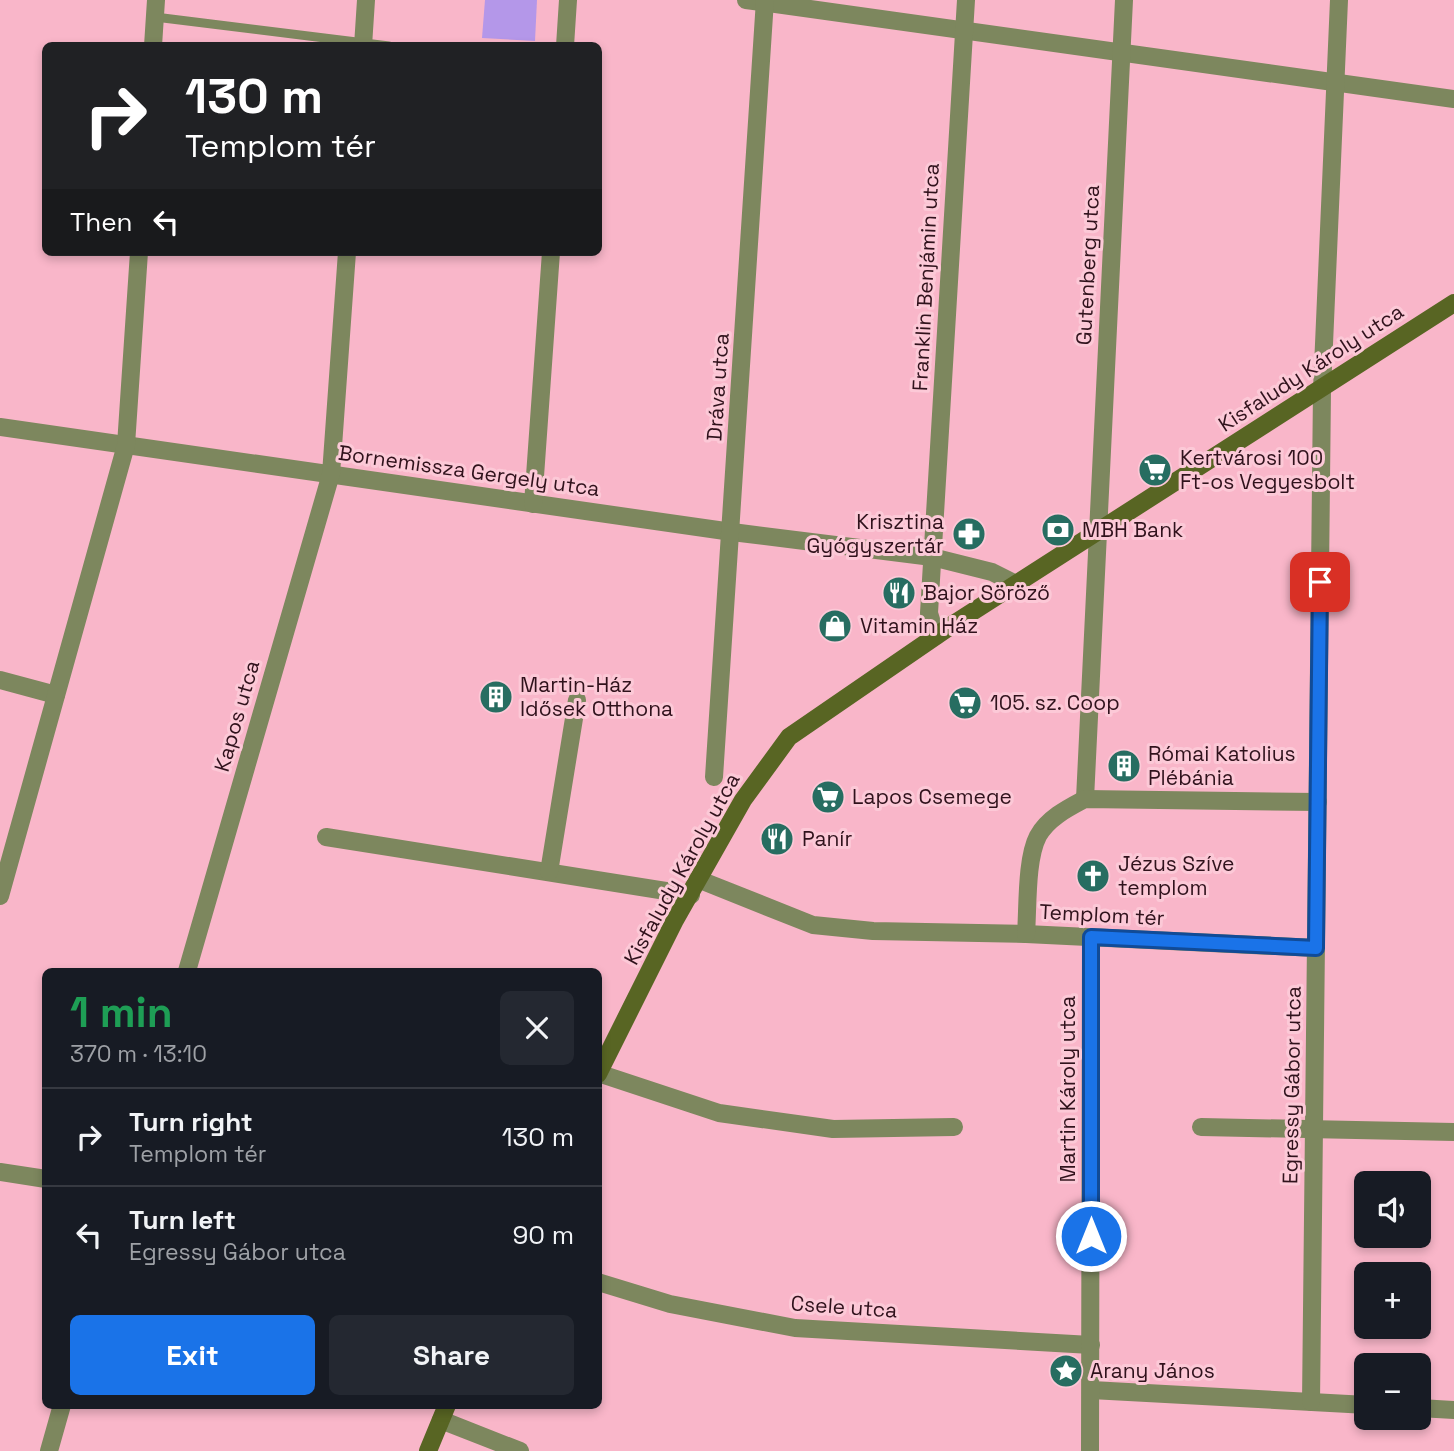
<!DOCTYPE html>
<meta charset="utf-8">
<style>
:root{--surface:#171b24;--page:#242831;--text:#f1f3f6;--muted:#9ea1a6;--line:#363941;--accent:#1a73e8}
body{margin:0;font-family:"Space Grotesk",sans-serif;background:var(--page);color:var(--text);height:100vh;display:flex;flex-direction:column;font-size:26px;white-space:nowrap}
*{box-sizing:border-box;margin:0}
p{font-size:23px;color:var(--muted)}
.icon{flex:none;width:38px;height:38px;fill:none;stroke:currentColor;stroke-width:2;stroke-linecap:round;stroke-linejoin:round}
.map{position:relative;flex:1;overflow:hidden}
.details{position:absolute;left:42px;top:968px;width:560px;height:441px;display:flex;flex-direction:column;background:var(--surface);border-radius:10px;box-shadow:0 4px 10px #0003}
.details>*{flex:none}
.top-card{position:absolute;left:42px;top:42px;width:560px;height:214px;border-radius:10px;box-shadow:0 4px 10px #0003;background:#202124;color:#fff;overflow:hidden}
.buttons{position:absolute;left:1354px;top:1171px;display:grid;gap:14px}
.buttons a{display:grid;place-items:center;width:77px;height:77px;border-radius:10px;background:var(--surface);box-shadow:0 4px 10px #0003;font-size:35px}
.pin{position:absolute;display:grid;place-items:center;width:60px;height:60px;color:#fff;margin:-30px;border-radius:14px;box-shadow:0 4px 10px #0006}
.me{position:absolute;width:77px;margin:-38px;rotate:0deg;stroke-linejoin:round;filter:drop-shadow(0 0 5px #0008)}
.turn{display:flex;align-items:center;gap:24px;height:147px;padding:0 28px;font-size:32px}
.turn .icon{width:91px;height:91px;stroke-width:2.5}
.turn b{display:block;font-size:49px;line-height:60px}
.then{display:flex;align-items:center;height:66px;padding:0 28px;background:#0003;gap:14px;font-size:26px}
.round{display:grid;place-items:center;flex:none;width:74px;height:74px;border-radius:10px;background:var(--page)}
.headline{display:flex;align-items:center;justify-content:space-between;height:119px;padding:0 28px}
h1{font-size:42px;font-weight:700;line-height:52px;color:#1e9e55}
.button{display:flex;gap:14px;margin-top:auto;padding:14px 28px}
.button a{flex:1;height:80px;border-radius:10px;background:var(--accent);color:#fff;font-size:28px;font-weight:700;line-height:80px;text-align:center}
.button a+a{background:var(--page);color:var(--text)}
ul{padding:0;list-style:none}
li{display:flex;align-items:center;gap:21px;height:98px;padding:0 28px;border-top:2px solid var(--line)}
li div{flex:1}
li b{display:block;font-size:26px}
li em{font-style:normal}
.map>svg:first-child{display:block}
</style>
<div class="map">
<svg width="1454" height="1451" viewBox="0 0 1454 1451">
<rect width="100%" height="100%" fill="#f9b6c9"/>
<!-- green -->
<path fill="#b497e9" d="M 485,0 L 537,0 L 535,41 L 482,38 Z"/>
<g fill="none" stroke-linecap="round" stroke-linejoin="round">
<!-- lane -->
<path stroke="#7d875e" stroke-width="9" d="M 155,17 L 389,46"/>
<!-- street -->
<g stroke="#7d875e" stroke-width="18">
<path d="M 746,0 L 1454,99"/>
<path d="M 153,46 L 156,0"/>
<path d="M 363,46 L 366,0"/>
<path d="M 565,46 L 568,0"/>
<path d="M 0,427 L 732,532 L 932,557 L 992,572 L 1016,584"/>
<path d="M 533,504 L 551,252"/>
<path d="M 936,636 L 929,613 L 966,0"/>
<path d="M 0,680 L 56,695"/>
<path d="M 714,777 L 765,0"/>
<path d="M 1085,799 L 1124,0"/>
<path d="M 326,837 L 691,895"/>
<path d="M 549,872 L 577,700"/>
<path d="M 700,880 L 813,925 L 873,931 L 1026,934 L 1316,948"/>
<path d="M 0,896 L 126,445 L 139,252"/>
<path d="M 1026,934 C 1028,907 1026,859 1038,836 C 1048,818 1068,808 1085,799 L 1318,802"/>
<path d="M 187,971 L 331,474 L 347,252"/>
<path d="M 598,1073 L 719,1113 L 833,1129 L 954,1127"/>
<path d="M 1201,1127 L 1454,1132"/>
<path d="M 0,1172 L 46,1179"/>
<path d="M 598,1282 L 670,1304 L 795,1328 L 1091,1345"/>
<path d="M 1091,1390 L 1367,1405"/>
<path d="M 1311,1402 L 1322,390 L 1339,0"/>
<path d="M 1419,1408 L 1454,1410"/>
<path d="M 441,1420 L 520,1451"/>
<path d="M 49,1451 L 62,1405"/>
<path d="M 1090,1451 L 1091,937"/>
</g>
<!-- secondary -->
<g stroke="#586523" stroke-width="18">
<path d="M 598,1074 L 675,920 L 743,800 L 789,737 L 955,623 L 1454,303"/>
<path d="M 428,1451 L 447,1405"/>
</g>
</g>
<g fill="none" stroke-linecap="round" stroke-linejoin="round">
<defs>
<path id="route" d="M 1091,1236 L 1091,937 L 1316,948 L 1320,582"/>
</defs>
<!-- route casing -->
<use href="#route" stroke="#114b97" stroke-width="18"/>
<!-- route -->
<use href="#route" stroke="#1a73e8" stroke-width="12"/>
</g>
<!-- icons -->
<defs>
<symbol id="supermarket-disc" viewBox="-11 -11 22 22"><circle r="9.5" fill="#276d61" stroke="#fcc9d7"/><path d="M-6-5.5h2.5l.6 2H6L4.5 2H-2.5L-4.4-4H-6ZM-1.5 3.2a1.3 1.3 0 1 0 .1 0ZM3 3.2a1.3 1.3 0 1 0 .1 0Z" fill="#fff"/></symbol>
<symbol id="bank-disc" viewBox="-11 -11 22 22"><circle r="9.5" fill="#276d61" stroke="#fcc9d7"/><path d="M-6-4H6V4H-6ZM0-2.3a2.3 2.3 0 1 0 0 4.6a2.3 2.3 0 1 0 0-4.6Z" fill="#fff"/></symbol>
<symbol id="pharmacy-disc" viewBox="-11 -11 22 22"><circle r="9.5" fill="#276d61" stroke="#fcc9d7"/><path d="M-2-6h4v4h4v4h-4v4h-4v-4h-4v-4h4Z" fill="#fff"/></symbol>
<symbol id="restaurant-disc" viewBox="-11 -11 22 22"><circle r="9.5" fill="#276d61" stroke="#fcc9d7"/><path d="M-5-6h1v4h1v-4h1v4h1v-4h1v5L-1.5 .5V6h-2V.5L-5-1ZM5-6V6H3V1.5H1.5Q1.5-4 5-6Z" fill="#fff"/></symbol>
<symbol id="shop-disc" viewBox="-11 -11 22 22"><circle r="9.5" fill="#276d61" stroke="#fcc9d7"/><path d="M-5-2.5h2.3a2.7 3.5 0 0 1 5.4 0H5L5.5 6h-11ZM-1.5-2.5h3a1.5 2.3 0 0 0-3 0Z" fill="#fff"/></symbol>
<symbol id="building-disc" viewBox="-11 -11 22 22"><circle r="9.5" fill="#276d61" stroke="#fcc9d7"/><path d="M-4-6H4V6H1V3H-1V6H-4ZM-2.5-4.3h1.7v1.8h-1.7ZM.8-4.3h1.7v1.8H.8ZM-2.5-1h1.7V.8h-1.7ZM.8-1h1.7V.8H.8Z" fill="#fff"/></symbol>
<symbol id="church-disc" viewBox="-11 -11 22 22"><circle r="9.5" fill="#276d61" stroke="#fcc9d7"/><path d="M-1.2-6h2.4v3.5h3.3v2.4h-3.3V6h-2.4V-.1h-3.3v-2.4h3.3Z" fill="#fff"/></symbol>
<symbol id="sight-disc" viewBox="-11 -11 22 22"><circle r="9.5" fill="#276d61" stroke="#fcc9d7"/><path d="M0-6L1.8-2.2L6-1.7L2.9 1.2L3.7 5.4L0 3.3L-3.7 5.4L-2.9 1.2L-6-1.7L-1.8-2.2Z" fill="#fff"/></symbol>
</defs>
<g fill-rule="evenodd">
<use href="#supermarket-disc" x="1136" y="451" width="38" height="38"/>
<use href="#bank-disc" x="1039" y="511" width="38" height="38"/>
<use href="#pharmacy-disc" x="950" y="515" width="38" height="38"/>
<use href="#restaurant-disc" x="880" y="574" width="38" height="38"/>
<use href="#shop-disc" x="816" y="607" width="38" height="38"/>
<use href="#building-disc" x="477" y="678" width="38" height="38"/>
<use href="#supermarket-disc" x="946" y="684" width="38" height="38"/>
<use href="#building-disc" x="1105" y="747" width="38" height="38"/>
<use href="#supermarket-disc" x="809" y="778" width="38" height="38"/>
<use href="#restaurant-disc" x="758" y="820" width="38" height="38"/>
<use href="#church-disc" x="1074" y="857" width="38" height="38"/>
<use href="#sight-disc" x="1047" y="1352" width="38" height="38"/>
</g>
<g text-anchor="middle" stroke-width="6" stroke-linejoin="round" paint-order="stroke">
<!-- street labels -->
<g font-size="21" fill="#30121c" stroke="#fcc9d7">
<text transform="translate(1088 265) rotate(-87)" y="7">Gutenberg utca</text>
<text transform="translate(926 277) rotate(-87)" y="7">Franklin Benjámin utca</text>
<text transform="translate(1311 368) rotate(-33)" y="7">Kisfaludy Károly utca</text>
<text transform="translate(718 387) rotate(-86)" y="7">Dráva utca</text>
<text transform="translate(469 471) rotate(8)" y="7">Bornemissza Gergely utca</text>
<text transform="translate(237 716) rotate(-74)" y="7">Kapos utca</text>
<text transform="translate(682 869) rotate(-61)" y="7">Kisfaludy Károly utca</text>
<text transform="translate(1102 915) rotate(3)" y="7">Templom tér</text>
<text transform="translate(1292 1085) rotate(-89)" y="7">Egressy Gábor utca</text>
<text transform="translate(1068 1089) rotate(-90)" y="7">Martin Károly utca</text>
<text transform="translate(844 1307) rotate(4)" y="7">Csele utca</text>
</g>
<!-- poi labels -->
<g font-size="21" fill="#30121c" stroke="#fcc9d7" text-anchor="start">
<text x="1180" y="465">Kertvárosi 100<tspan x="1180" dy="24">Ft-os Vegyesbolt</tspan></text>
<text x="944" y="529" text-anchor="end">Krisztina<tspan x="944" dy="24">Gyógyszertár</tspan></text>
<text x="1082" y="537">MBH Bank</text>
<text x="923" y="600">Bajor Söröző</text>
<text x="860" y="633">Vitamin Ház</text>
<text x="520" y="692">Martin-Ház<tspan x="520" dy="24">Idősek Otthona</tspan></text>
<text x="990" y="710">105. sz. Coop</text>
<text x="1148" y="761">Római Katolius<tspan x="1148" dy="24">Plébánia</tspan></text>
<text x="852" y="804">Lapos Csemege</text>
<text x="802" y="846">Panír</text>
<text x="1118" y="871">Jézus Szíve<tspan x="1118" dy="24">templom</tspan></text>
<text x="1090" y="1378">Arany János</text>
</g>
</g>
</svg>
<div class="buttons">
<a><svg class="icon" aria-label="sound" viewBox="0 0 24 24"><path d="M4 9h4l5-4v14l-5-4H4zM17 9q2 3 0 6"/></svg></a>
<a>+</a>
<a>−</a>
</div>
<div class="pin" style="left:1320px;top:582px;background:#d93025"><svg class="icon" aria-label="arrive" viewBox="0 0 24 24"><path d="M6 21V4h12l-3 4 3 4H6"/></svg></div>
<svg class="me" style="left:1091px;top:1236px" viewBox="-20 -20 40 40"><circle r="17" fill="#1a73e8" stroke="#fff" stroke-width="3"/><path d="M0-11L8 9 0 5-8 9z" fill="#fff"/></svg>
<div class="top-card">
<div class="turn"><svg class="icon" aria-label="right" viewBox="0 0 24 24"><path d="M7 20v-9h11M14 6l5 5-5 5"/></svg><div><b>130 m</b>Templom tér</div></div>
<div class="then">Then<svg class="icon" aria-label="left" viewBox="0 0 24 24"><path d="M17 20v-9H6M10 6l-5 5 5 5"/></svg></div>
</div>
<section class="details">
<div class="headline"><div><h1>1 min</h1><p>370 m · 13:10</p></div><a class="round"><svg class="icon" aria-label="close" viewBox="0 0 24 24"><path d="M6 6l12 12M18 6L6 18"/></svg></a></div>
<ul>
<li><svg class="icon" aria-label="right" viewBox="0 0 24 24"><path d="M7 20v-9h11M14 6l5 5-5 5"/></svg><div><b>Turn right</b><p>Templom tér</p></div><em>130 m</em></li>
<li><svg class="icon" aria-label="left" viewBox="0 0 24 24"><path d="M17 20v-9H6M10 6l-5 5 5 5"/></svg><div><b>Turn left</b><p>Egressy Gábor utca</p></div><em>90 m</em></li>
</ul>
<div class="button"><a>Exit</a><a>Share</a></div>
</section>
</div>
